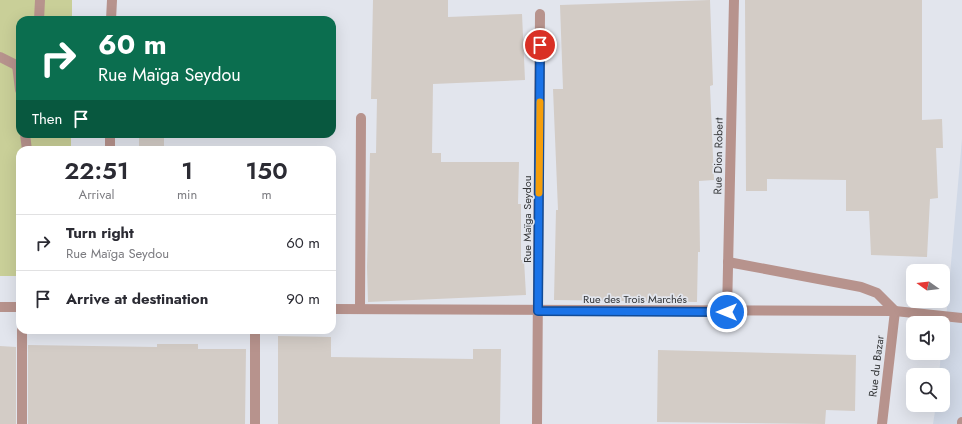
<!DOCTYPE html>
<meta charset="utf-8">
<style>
:root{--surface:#fff;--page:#f2f2f3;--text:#2b2b33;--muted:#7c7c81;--line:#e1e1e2}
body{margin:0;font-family:Jost,sans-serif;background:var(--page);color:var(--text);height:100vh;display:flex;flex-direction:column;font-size:15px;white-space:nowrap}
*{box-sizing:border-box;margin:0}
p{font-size:13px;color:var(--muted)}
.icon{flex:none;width:22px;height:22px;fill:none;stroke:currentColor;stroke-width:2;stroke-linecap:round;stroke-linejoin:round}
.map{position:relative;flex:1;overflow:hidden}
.sheet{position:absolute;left:16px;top:146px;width:320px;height:188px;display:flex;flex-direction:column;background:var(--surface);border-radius:12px;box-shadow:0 4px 16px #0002}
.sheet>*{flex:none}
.guide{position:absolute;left:16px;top:16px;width:320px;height:122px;border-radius:12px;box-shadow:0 4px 16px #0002;background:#0b6e4f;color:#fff;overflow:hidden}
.needle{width:26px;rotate:284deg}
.controls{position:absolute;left:906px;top:264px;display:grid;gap:8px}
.controls a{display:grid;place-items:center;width:44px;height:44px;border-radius:8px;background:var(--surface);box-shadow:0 4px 16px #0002;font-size:20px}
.pin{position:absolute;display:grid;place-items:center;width:34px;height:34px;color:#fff;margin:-17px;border:2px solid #fff;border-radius:50%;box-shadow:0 1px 4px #0007}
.me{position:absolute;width:44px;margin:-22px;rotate:270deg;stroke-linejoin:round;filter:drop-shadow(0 0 3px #0008)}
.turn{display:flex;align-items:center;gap:14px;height:84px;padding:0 16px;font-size:18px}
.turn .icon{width:52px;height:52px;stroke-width:2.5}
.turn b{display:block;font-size:28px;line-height:34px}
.then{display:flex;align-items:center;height:38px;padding:0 16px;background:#0003;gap:8px;font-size:15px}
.eta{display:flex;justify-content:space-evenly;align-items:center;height:68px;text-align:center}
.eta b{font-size:24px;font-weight:600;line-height:28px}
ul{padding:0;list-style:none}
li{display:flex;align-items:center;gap:12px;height:56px;padding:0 16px;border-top:1px solid var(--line)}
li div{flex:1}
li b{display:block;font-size:15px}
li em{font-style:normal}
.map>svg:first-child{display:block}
</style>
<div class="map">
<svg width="962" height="424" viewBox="0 0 962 424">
<rect width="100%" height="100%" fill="#e2e5ed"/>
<!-- built -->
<path fill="#d1d9e7" d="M 962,139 L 962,424 L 933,424 L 936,405 L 943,405 L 943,375 L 939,375 L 941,353 L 943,353 Z"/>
<!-- green -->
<path fill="#c9cf98" d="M 0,0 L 72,0 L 72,20 L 20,20 L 20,134 L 71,134 L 71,150 L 20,150 L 20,276 L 0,276 Z"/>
<!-- building -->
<g fill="#d3ccc6">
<path d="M 373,0 L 448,0 L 448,17 L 522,14 L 525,80 L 433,84 L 432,153 L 441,153 L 441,162 L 519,162 L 518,204 L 521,204 L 521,260 L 524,260 L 526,295 L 368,302 L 367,267 L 370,153 L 376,153 L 377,99 L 371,99 Z"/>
<path d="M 710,0 L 713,85 L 710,86 L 714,180 L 699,181 L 700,252 L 698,252 L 697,302 L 554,300 L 556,210 L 558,210 L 553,89 L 563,89 L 560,5 Z"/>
<path d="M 745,0 L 922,0 L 922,120 L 942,119 L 943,148 L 936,148 L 938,198 L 930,199 L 927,257 L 871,255 L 869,211 L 846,211 L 846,180 L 767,179 L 767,191 L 746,191 Z"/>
<rect x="139" y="134" width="25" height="16"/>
<path d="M 278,336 L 331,337 L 331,357 L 473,359 L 473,349 L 501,349 L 500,424 L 278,424 Z"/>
<path d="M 157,344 L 198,344 L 198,349 L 246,349 L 245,424 L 28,424 L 28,345 L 157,347 Z"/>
<path d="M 0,346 L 16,347 L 16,424 L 0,424 Z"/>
<path d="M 658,350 L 856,355 L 855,411 L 826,410 L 825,424 L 657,422 Z"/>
</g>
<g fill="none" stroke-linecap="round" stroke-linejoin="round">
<!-- minor -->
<g stroke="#b7938d" stroke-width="10">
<path d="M 39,20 L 40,0"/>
<path d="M 111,20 L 112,0"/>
<path d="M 0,57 L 20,67"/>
<path d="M 17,65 L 20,90"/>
<path d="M 25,134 L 27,150"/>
<path d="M 110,150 L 110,134"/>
<path d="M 728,262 L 861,287 L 877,293 L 895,311 L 882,424"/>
<path d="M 0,307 L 20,307"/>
<path d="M 332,309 L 895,311 L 962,318"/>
<path d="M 360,309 L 361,118"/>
<path d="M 727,312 L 734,0"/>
<path d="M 22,330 L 22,424"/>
<path d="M 255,424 L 255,330"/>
<path d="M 537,424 L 540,14"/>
<path d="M 962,424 L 962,422"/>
</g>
</g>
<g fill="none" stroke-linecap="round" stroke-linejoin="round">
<defs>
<path id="route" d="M 540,45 L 538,311 L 727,312"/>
</defs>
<!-- route casing -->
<use href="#route" stroke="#114b97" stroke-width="10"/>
<!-- route -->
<use href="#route" stroke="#1a73e8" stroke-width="7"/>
<!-- slow -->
<path stroke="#f59e0b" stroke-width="7" d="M 539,193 L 540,102"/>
</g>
<g text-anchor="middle" stroke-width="3.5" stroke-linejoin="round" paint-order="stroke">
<!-- street labels -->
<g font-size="11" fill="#323436" stroke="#e2e5ed">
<text transform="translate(718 156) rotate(-89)" y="4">Rue Dion Robert</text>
<text transform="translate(527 219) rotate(-90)" y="4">Rue Maïga Seydou</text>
<text x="635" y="303">Rue des Trois Marchés</text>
<text transform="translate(876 366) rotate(-83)" y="4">Rue du Bazar</text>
</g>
</g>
</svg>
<div class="controls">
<a><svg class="needle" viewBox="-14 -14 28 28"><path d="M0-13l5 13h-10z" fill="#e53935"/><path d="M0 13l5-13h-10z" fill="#7c7c81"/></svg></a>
<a><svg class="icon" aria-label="sound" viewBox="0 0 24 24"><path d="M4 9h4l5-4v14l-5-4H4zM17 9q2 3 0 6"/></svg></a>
<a><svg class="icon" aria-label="search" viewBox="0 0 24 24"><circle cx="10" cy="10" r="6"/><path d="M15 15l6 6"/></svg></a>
</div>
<div class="pin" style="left:540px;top:45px;background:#d93025"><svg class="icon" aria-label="arrive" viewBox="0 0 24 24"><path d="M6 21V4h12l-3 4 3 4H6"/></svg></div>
<svg class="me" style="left:727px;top:312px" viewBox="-20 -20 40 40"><circle r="17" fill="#1a73e8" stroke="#fff" stroke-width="3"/><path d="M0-11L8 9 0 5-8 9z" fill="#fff"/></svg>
<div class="guide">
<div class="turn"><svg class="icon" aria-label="right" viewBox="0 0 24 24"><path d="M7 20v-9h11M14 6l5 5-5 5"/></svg><div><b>60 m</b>Rue Maïga Seydou</div></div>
<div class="then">Then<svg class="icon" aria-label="arrive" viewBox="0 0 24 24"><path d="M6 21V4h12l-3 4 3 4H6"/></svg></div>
</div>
<section class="sheet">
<div class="eta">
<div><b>22:51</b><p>Arrival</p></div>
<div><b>1</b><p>min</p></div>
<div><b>150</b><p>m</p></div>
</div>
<ul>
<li><svg class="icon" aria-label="right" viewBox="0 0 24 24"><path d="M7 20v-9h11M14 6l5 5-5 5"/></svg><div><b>Turn right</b><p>Rue Maïga Seydou</p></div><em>60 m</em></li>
<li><svg class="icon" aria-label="arrive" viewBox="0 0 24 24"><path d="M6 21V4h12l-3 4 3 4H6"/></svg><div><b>Arrive at destination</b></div><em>90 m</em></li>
</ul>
</section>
</div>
